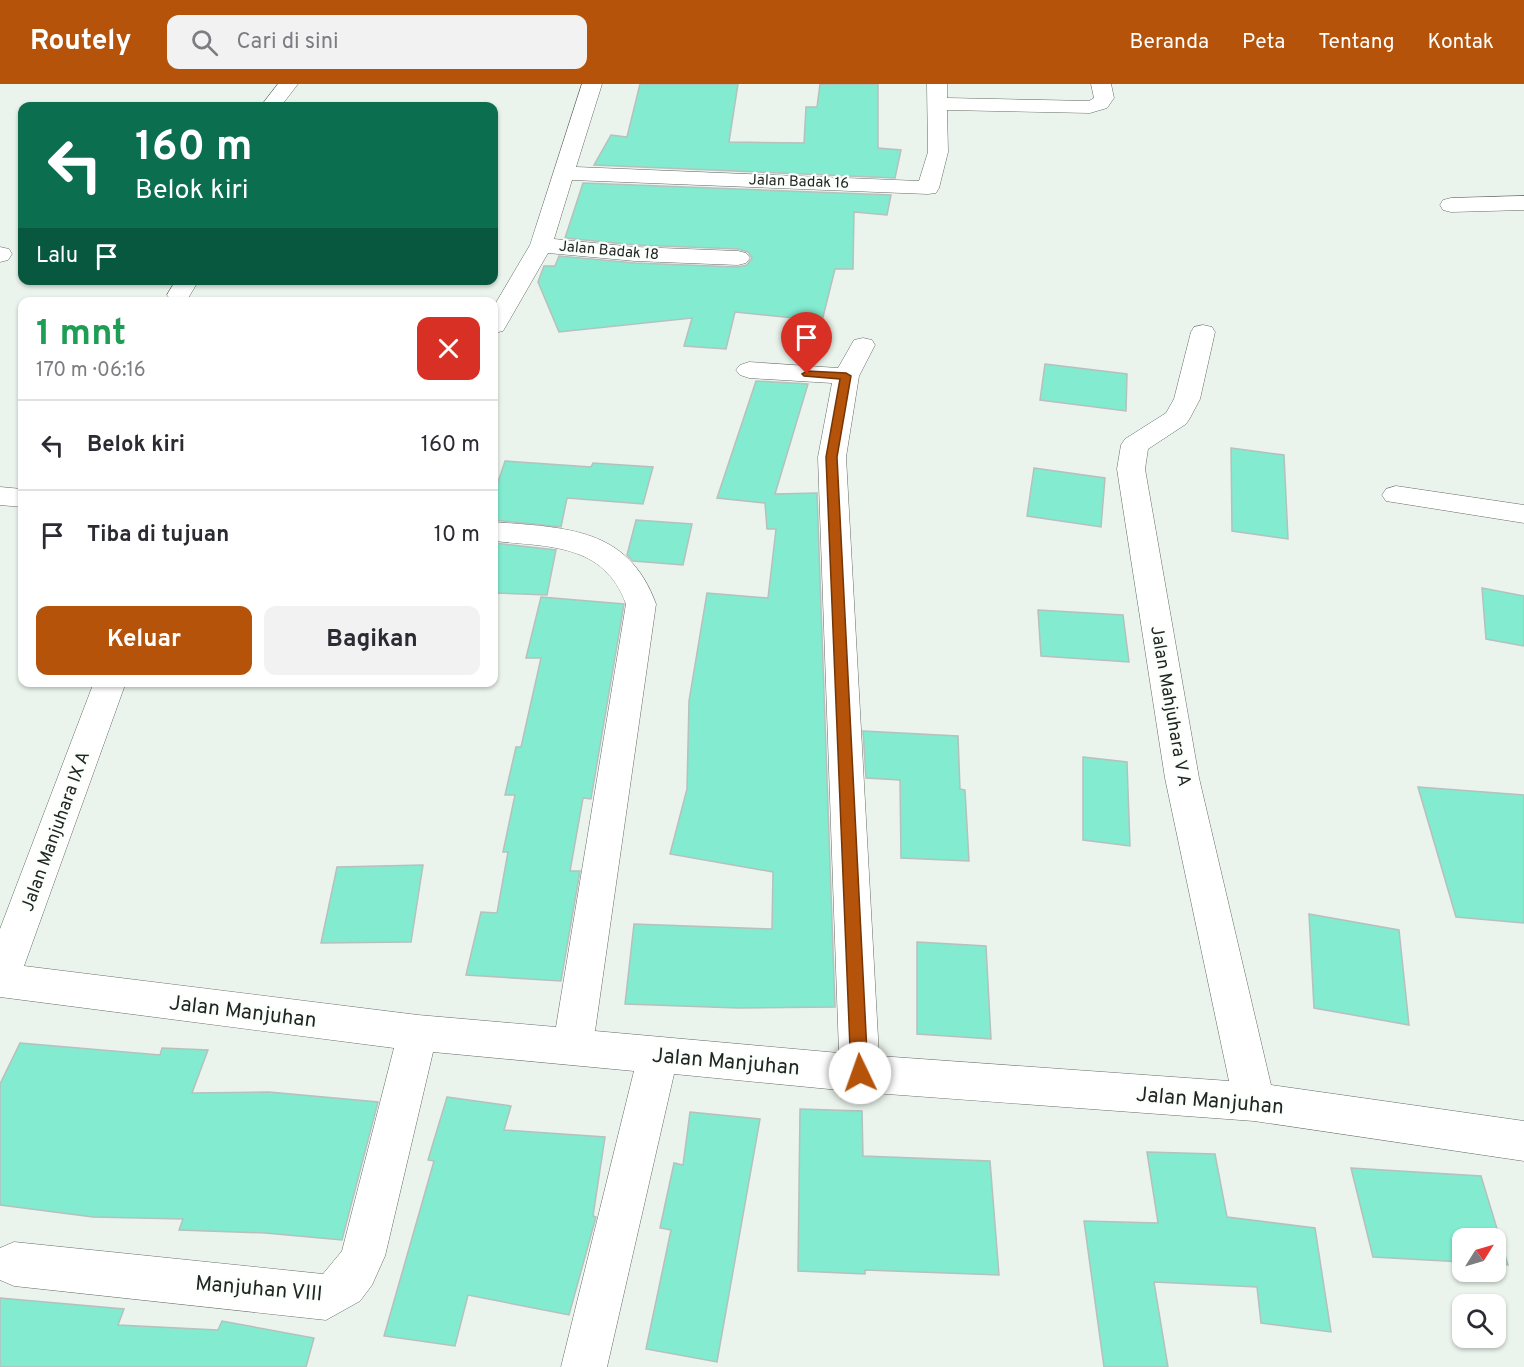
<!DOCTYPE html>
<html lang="id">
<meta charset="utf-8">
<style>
:root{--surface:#fff;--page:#f2f2f3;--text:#2b2b33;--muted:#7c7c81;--line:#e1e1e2;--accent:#b45309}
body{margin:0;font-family:Overpass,sans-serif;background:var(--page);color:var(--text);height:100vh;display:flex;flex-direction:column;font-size:22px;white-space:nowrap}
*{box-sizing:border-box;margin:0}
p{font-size:20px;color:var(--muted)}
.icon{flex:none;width:33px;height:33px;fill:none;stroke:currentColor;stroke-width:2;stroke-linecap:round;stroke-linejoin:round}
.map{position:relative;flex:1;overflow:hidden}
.side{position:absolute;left:18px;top:213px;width:480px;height:390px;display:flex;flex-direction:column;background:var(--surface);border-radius:12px;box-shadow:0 2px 4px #0004}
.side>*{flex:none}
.hud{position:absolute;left:18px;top:18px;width:480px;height:183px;border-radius:12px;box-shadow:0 2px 4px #0004;background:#0b6e4f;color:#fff;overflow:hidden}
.needle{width:39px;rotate:53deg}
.tools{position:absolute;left:1452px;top:1144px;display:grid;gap:12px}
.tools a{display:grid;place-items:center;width:54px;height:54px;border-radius:12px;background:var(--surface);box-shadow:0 2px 4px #0004;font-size:30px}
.pin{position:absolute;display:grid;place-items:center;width:51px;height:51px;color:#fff;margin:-62px -26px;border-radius:50% 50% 50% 0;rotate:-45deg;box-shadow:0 0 6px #0007}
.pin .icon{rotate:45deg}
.me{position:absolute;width:66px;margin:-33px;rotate:357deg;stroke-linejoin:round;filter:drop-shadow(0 0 4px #0008)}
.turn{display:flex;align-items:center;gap:21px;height:126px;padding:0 18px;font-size:27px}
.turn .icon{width:78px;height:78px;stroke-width:2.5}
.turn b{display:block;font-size:42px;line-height:51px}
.then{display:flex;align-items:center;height:57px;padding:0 18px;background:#0003;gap:12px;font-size:22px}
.round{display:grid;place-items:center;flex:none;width:63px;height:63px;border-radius:12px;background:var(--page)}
.head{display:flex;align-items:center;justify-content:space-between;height:102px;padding:0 18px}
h1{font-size:36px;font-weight:700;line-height:45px;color:#1e9e55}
.button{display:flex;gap:12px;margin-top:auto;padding:12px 18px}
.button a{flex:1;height:69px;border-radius:12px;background:var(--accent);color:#fff;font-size:24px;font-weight:700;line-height:69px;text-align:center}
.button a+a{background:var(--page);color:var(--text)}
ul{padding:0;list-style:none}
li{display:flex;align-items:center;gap:18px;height:90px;padding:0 18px;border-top:2px solid var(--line)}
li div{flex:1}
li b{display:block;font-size:22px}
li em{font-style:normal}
header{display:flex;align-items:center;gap:36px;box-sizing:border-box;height:84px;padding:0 30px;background:var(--accent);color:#fff}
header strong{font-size:28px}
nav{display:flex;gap:33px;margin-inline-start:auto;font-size:21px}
.search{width:420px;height:54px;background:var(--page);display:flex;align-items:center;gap:15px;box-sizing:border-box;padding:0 21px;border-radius:12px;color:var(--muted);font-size:22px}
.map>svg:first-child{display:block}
</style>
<header>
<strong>Routely</strong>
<div class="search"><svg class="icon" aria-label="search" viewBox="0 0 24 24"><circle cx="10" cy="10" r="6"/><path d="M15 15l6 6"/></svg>Cari di sini</div>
<nav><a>Beranda</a><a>Peta</a><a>Tentang</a><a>Kontak</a></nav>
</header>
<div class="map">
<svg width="1524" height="1283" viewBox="0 0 1524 1283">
<rect width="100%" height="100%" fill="#eaf3ec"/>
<!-- building -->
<g fill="#82ebd0" stroke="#b6c0bd" stroke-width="1.5">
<path d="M 640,0 L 738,0 L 729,58 L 804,59 L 806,23 L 817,23 L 820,0 L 878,0 L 878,64 L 901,66 L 895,94 L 594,81 L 611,51 L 627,53 Z"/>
<path d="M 583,99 L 891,111 L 887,131 L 854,128 L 853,185 L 835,185 L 822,237 L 735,228 L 726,265 L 684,262 L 692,234 L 559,248 L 538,198 L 544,182 L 555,182 L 559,172 L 635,179 L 738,183 L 747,181 L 752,174 L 748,168 L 738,165 L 635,161 L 565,154 Z"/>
<path d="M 1045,280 L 1127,290 L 1126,327 L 1040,316 Z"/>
<path d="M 756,297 L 808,300 L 775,410 L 817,409 L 835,923 L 738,924 L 625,920 L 634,840 L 772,845 L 773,788 L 670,770 L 687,705 L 689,617 L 707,509 L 768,514 L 776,445 L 767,445 L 765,419 L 717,414 Z"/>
<path d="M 1231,364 L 1284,371 L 1288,455 L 1232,447 Z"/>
<path d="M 505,377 L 591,383 L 593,379 L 653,383 L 643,420 L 567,414 L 561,443 L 494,436 L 494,410 Z"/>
<path d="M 1034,384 L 1105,394 L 1101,443 L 1027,432 Z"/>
<path d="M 636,436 L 692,440 L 683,481 L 633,477 L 627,471 Z"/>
<path d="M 494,459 L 556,466 L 547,511 L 494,509 Z"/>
<path d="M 1482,504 L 1524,512 L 1524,562 L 1486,555 Z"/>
<path d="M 541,513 L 624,520 L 591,715 L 583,714 L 570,787 L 580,787 L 561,897 L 466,891 L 481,828 L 497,829 L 508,768 L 503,768 L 515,711 L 505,711 L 516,663 L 521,663 L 541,574 L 526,574 Z"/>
<path d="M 1038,526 L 1123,531 L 1129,578 L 1041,572 Z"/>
<path d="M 863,647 L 958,652 L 960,705 L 965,706 L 969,777 L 901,774 L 900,696 L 866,694 Z"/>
<path d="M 1083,673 L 1127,678 L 1130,762 L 1083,756 Z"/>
<path d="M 1418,703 L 1524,711 L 1524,839 L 1456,833 Z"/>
<path d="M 423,781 L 411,858 L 321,859 L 337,783 Z"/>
<path d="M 1309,830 L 1399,846 L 1409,941 L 1314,924 Z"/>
<path d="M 917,858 L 986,862 L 991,955 L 917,950 Z"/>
<path d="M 20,959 L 160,971 L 162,964 L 208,966 L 192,1009 L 269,1008 L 378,1018 L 342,1156 L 265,1149 L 179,1146 L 183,1135 L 93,1133 L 0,1121 L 0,1000 Z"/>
<path d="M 447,1013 L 511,1022 L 504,1046 L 605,1053 L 593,1132 L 596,1133 L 569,1231 L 468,1211 L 455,1262 L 384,1252 L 434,1077 L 428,1076 Z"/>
<path d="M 800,1025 L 862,1027 L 863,1072 L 990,1077 L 999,1191 L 865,1186 L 865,1190 L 798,1187 Z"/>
<path d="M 690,1028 L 760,1035 L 717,1278 L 646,1265 L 671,1146 L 660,1144 L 674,1079 L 683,1081 Z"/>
<path d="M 1147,1068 L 1215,1070 L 1227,1133 L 1315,1144 L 1331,1248 L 1261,1239 L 1257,1203 L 1154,1198 L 1168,1283 L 1104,1283 L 1084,1137 L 1158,1139 Z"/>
<path d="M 1351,1084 L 1481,1092 L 1508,1181 L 1496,1180 L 1496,1155 L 1462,1155 L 1462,1178 L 1373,1173 Z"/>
<path d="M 0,1214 L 124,1225 L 118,1241 L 218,1246 L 222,1237 L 314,1254 L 306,1283 L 0,1283 Z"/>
</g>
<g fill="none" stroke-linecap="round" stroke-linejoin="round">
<defs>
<g id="minor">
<path d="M 278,0 L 298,0 L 281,22 L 261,22 Z"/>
<path d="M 582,0 L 602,0 L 576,83 L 919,97 L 928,68 L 927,0 L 947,0 L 947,14 L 1089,17 L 1094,14 L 1091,0 L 1111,0 L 1114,14 L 1107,24 L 1090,29 L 947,26 L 948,68 L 939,104 L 936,109 L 928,110 L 572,96 L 554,155 L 635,163 L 738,167 L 746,169 L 750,174 L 746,179 L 738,181 L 635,177 L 548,169 L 506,242 L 503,247 L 494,249 L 494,222 L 530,161 Z"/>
<path d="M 1524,112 L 1524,126 L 1451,128 L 1443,126 L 1440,121 L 1443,116 L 1451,114 Z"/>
<path d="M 0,163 L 9,165 L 12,170 L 8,176 L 0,178 Z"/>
<path d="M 176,196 L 199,196 L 187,216 L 171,216 L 167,211 Z"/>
<path d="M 1203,241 L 1212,243 L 1215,248 L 1200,315 L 1190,334 L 1186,340 L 1148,365 L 1145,385 L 1199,694 L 1271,1001 L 1524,1037 L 1524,1077 L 1254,1037 L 860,1008 L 674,990 L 607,1283 L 561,1283 L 634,987 L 433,968 L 385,1172 L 372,1201 L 360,1217 L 326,1236 L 14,1202 L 0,1196 L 0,1164 L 14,1158 L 323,1190 L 342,1167 L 394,964 L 0,913 L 0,845 L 94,598 L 126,598 L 24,882 L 418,931 L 556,943 L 626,520 C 604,459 548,463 494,457 L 494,438 C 566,444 628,443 656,520 L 595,947 L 839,969 L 818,373 L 832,299 L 749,294 L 740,291 L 736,286 L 740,281 L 749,278 L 838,284 L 854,256 L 863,254 L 872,256 L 875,261 L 859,292 L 846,373 L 879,972 L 1229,997 L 1165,694 L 1117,385 L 1121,361 L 1125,355 L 1166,329 L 1174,315 L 1191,248 L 1194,243 Z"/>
<path d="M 1396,402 L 1524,421 L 1524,439 L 1386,417 L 1382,411 L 1386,405 Z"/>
<path d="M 0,403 L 22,405 L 22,423 L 0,421 Z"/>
</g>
</defs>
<!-- minor casing -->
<use href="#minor" stroke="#656c66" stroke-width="1"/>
<!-- minor -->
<use href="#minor" fill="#fff" fill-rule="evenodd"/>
</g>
<!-- route -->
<path fill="#b45309" stroke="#753606" stroke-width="1.5" d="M 807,287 L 846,289 L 851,292 L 837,373 L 868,989 L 866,995 L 860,997 L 854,995 L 851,989 L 826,373 L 840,295 L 804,292 L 802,290 Z"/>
<g text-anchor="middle" stroke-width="4.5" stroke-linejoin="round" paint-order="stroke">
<!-- far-street labels -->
<g font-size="15" fill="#222523" stroke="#fafffb">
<text transform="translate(799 97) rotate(2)" y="5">Jalan Badak 16</text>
<text transform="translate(609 166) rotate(5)" y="5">Jalan Badak 18</text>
</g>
<!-- street labels -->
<g font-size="18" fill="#222523" stroke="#fafffb">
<text transform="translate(1171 622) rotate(80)" y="6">Jalan Mahjuhara V A</text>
<text transform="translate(55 747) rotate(-70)" y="6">Jalan Manjuhara IX A</text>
</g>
<!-- near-street labels -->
<g font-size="21" fill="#222523" stroke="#fafffb">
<text transform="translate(243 927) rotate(7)" y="7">Jalan Manjuhan</text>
<text transform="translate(726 977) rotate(5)" y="7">Jalan Manjuhan</text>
<text transform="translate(1210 1016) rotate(5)" y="7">Jalan Manjuhan</text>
<text transform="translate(259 1204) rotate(5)" y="7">Manjuhan VIII</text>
</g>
</g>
</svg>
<div class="tools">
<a><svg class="needle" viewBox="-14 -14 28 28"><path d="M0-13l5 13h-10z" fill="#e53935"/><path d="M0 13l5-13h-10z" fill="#7c7c81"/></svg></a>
<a><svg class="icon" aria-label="search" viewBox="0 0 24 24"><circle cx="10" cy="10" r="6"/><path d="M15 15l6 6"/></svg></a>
</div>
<div class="pin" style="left:807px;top:290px;background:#d93025"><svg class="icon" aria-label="arrive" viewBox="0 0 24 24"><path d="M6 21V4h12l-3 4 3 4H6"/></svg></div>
<svg class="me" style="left:860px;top:989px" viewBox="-20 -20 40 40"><circle r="19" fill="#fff"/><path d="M0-13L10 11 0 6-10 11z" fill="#b45309"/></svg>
<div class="hud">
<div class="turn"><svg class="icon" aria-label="left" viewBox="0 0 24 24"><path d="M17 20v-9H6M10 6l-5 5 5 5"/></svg><div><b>160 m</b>Belok kiri</div></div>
<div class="then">Lalu<svg class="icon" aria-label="arrive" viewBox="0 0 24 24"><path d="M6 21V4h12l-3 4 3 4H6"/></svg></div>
</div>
<section class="side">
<div class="head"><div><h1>1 mnt</h1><p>170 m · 06:16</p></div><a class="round" style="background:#d93025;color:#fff"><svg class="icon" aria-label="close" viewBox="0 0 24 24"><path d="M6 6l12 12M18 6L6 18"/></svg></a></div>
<ul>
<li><svg class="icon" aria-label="left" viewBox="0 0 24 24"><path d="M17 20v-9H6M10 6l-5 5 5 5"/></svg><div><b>Belok kiri</b></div><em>160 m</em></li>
<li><svg class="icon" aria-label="arrive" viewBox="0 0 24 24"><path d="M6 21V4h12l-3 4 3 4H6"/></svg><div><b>Tiba di tujuan</b></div><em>10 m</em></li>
</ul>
<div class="button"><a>Keluar</a><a>Bagikan</a></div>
</section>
</div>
